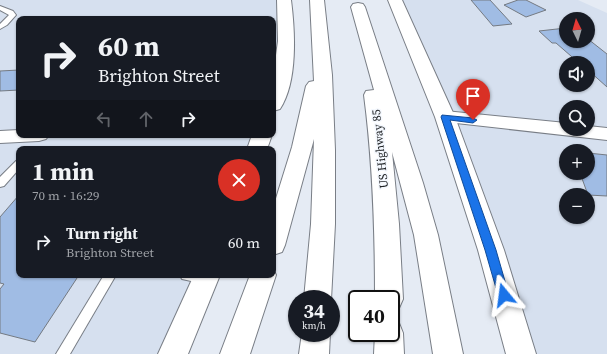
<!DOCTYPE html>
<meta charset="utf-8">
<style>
:root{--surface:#171b24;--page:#242831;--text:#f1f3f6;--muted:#9ea1a6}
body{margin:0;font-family:"Source Serif 4",serif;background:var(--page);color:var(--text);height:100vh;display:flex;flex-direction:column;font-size:15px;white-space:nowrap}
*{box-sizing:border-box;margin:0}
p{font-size:13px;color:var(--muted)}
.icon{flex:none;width:22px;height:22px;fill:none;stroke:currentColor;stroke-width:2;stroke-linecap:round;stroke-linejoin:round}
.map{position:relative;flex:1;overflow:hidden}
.drawer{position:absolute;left:16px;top:146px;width:260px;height:132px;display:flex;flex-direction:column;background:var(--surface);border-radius:8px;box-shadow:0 1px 3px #0004}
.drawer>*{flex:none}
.top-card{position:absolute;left:16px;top:16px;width:260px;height:122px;border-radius:8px;box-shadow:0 1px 3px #0004;background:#171b24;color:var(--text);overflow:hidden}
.needle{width:26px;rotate:355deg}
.tools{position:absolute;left:559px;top:12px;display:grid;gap:8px}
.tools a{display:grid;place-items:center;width:36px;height:36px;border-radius:50%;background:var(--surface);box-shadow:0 1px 3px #0004;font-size:20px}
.speed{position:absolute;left:288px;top:290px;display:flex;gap:8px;font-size:20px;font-weight:700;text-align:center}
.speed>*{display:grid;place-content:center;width:52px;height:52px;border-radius:50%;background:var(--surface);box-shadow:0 1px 3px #0004;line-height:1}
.speed small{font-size:10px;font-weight:400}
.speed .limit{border:2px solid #111;border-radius:6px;background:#fff;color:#111}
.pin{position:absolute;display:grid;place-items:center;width:34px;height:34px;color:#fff;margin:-41px -17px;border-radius:50% 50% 50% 0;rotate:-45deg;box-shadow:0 0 4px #0007}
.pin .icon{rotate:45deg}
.me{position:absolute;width:44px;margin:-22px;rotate:344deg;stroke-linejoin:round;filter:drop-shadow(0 0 3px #0008)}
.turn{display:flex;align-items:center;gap:14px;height:84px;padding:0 16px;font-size:18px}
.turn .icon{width:52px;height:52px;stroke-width:2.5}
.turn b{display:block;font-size:28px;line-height:34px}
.lanes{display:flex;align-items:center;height:38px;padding:0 16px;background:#0003;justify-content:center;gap:20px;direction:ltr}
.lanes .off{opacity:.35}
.round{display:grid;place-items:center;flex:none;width:42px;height:42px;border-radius:21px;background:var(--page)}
.headline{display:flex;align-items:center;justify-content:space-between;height:68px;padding:0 16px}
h1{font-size:24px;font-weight:700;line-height:30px}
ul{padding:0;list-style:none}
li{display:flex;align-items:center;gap:12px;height:56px;padding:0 16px}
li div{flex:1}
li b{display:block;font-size:15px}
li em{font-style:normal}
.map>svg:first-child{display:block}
</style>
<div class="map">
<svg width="607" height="354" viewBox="0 0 607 354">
<rect width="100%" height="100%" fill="#e5ebf4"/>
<!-- built -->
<g fill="#d6e0ef" fill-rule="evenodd">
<path d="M 0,0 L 284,0 L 273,105 L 273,19 L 19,19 L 19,135 L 262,135 L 257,149 L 19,149 L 19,275 L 207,275 L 173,354 L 0,354 Z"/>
<path d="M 395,0 L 578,0 L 607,13 L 607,354 L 521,354 ZM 566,19 L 588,19 L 588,41 L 566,41 ZM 566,63 L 588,63 L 588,85 L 566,85 ZM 566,107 L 588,107 L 588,129 L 566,129 ZM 566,151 L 588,151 L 588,173 L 566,173 ZM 566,195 L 588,195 L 588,217 L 566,217 Z"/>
</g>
<!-- building -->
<g fill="#a0bce4" stroke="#747a82">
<path d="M 471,0 L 490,0 L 512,24 L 493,26 Z"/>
<path d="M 518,0 L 526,0 L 546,10 L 526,17 L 504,5 Z"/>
<path d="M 566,28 L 566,41 L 588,41 L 588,39 L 607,54 L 607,87 L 588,70 L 588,63 L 579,63 L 556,43 L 552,43 L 539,31 Z"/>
<path d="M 19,70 L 19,90 L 0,91 L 0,71 Z"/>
<path d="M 588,153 L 607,155 L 607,196 L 588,195 L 580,173 L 588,173 Z"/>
<path d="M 19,195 L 19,275 L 79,275 L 35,342 L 0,333 L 0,289 L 4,284 L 0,283 L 0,217 Z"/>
</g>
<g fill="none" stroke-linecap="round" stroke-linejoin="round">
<defs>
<g id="lane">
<path d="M 0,6 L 13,11 L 16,15 L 7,25 L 0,29 L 0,24 L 9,15 L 0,10 Z"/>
<path d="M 19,160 L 19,169 L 4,186 L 0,187 L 0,177 L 16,161 Z"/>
<path d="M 104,275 L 116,275 L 70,354 L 56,354 Z"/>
<path d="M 180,275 L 208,275 L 211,279 L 209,283 L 205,284 L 182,279 Z"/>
</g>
<g id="street">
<path d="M 445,111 L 566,123 L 566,129 L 588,129 L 588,126 L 607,128 L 607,140 L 438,121 L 436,117 L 438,113 Z"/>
<path d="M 19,130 L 19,135 L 49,135 L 46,139 L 39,141 L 0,143 L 0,131 Z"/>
</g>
<g id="secondary">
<path d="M 277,0 L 291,0 C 295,31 298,82 280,109 L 273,111 L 273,76 L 278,41 Z"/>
<path d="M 388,0 L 402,0 L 455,117 L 504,250 L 536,354 L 506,354 L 478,250 L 435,117 Z"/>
<path d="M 252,135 L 272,135 L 267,149 L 247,149 Z"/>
<path d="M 194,275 L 220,275 L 188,354 L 158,354 Z"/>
</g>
<g id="highway">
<path d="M 310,0 L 324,0 L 332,75 L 335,150 L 335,224 L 331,300 L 331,299 L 304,299 L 311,224 L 314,139 L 285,245 L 282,252 L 273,255 L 273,208 L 292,147 L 306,86 L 309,82 L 314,81 Z"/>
<path d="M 358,3 L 363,4 L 365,7 L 423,183 L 438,235 L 463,354 L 433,354 L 414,235 L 392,152 L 399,224 L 403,299 L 399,308 L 391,310 L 391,299 L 375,299 C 375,230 373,164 364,95 L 366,91 L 374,90 L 351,7 L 353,4 Z"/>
<path d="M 273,269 L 276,275 L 250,354 L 220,354 L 250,275 L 273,275 Z"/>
<path d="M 391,320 L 399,323 L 403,333 L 404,354 L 374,354 L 375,333 L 391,333 Z"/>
<path d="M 302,333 L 330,333 L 329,354 L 299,354 Z"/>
</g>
</defs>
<!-- lane casing -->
<use href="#lane" stroke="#797e86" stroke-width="2"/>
<!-- street casing -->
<use href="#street" stroke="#797e86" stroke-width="2"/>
<!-- secondary casing -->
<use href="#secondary" stroke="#797e86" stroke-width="2"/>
<!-- highway casing -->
<use href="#highway" stroke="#797e86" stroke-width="2"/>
<!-- lane -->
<use href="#lane" fill="#fff" fill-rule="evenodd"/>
<!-- street -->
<use href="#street" fill="#fff" fill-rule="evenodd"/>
<!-- secondary -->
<use href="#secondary" fill="#fff" fill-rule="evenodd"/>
<!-- highway -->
<use href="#highway" fill="#fff" fill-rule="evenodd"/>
</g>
<!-- route -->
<path fill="#1a73e8" stroke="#114b97" d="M 442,115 L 473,118 L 477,120 L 473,123 L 450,120 L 496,250 L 509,295 L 508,298 L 504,300 L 500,298 L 498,295 L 485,250 L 441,117 Z"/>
<g text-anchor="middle" stroke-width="3" stroke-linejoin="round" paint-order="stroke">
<!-- street labels -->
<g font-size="12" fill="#212427" stroke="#f4f8fe">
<text transform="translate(380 149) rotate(-96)" y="4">US Highway 85</text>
</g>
</g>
</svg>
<div class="tools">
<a><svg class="needle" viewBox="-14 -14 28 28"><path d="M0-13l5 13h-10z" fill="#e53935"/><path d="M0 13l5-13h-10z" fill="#9ea1a6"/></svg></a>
<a><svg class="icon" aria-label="sound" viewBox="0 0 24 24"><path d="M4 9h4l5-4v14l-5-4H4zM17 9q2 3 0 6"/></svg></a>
<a><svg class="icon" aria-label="search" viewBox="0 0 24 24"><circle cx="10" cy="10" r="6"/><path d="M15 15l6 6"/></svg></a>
<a>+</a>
<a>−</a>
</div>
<div class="speed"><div>34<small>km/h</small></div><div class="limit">40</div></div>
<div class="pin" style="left:473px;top:120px;background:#d93025"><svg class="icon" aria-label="arrive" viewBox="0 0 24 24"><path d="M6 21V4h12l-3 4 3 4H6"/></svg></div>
<svg class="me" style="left:504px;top:295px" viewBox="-20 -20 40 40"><path d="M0-17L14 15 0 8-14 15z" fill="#1a73e8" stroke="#fff" stroke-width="4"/></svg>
<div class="top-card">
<div class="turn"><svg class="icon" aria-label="right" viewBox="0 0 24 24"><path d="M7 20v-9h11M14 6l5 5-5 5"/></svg><div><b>60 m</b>Brighton Street</div></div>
<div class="lanes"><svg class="icon off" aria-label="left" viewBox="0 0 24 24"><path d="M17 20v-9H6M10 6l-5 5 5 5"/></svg><svg class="icon off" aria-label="ahead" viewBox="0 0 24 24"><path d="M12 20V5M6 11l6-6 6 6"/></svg><svg class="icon" aria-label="right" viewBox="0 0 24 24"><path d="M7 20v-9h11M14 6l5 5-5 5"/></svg></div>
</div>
<section class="drawer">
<div class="headline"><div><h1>1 min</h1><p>70 m · 16:29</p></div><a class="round" style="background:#d93025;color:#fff"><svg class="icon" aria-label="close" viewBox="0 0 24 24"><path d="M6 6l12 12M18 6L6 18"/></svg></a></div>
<ul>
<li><svg class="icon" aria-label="right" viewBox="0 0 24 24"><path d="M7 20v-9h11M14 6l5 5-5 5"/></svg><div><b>Turn right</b><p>Brighton Street</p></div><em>60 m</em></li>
</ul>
</section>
</div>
